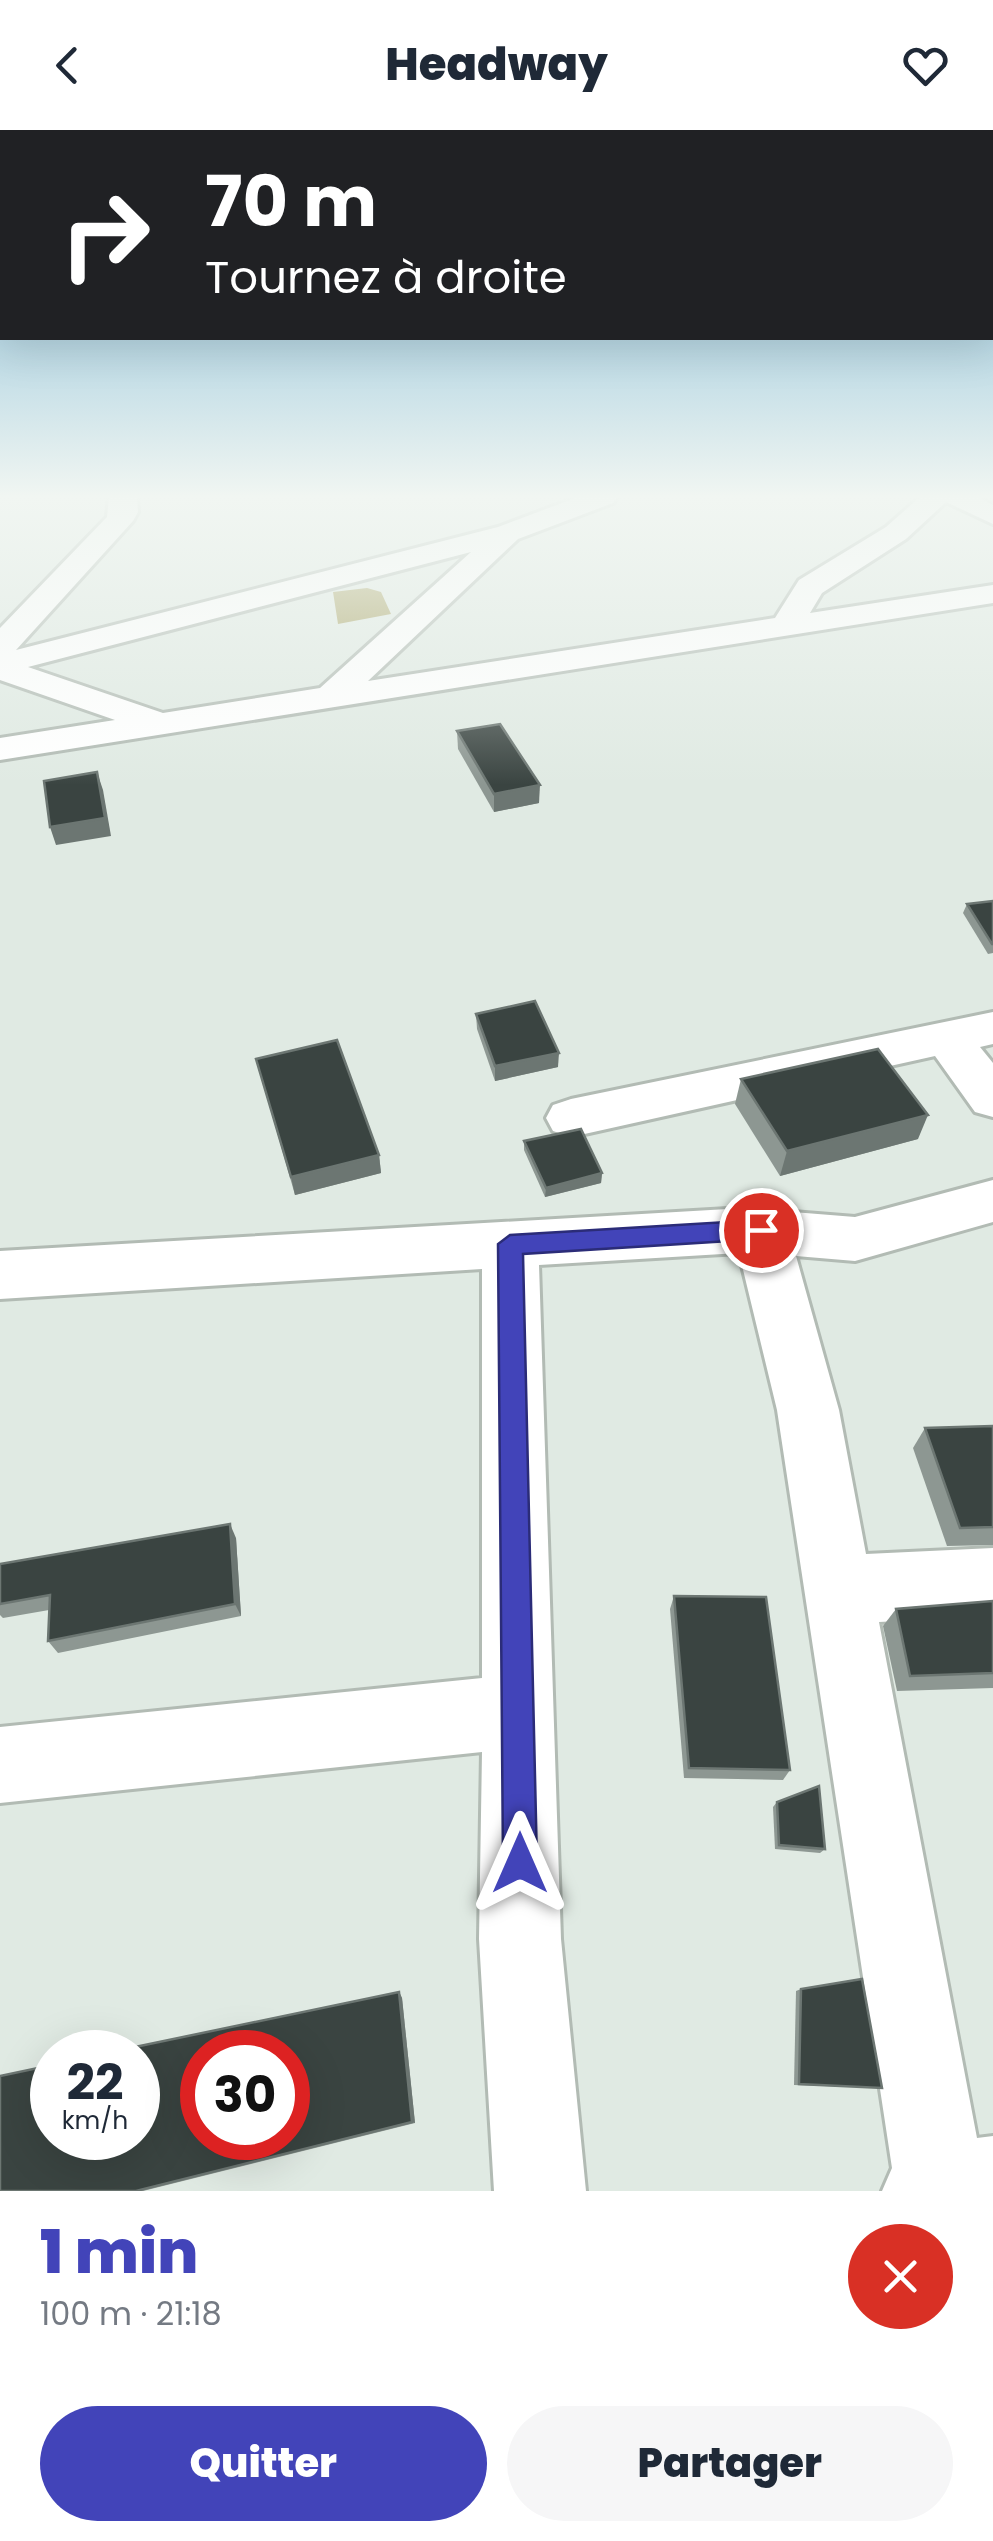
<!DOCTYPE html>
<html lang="fr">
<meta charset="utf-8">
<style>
:root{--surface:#fff;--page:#f6f6f7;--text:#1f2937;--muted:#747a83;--accent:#4244b9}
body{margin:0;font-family:Poppins,sans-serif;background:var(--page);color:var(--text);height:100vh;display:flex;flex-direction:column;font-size:38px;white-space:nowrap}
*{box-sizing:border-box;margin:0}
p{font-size:32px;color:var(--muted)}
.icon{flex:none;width:55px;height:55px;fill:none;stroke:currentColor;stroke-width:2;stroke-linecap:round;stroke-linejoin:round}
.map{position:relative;height:2061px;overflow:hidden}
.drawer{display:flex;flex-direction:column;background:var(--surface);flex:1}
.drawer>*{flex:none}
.top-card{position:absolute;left:0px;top:0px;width:995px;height:210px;box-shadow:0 10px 40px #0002;background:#202124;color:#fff;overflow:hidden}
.speed{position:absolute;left:30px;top:1900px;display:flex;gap:20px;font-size:50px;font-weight:700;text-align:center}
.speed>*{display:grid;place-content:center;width:130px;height:130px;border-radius:50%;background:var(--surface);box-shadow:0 10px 40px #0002;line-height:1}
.speed small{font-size:25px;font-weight:400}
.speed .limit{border:15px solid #d22;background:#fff;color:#111}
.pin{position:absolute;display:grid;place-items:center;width:85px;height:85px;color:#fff;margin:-42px;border:5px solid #fff;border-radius:50%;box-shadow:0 2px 10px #0007}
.me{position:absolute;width:110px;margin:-55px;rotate:0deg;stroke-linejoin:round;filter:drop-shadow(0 0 8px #0008)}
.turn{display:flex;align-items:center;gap:35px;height:210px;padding:0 40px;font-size:45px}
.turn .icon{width:130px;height:130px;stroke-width:2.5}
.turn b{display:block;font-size:70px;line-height:85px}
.round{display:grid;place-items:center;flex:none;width:105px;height:105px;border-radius:52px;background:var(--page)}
.overview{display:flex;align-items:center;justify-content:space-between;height:170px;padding:0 40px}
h1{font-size:60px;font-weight:800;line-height:75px;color:var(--accent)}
.button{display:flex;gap:20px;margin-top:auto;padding:20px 40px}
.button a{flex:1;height:115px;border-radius:60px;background:var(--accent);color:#fff;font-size:40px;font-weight:800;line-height:115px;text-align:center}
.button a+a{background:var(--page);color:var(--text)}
header{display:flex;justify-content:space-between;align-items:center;height:130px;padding:0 40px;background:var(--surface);font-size:45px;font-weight:800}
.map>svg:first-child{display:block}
</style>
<header><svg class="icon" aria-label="back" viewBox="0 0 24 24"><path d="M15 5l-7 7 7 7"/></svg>Headway<svg class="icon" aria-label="heart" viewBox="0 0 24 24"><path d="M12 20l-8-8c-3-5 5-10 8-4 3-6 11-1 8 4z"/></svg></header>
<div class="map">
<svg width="993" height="2061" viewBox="0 0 993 2061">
<rect width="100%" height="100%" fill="#e0eae3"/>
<!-- forest -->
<path fill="#a9a467" d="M 367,458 L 381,462 L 391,484 L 338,494 L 333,462 Z"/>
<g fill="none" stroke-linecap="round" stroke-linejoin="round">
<defs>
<g id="street">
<path d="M 109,367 L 137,367 L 138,382 L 133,391 L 16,520 L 498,397 L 578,367 L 617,367 L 613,373 L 518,409 L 368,551 L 775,488 L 799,450 L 886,397 L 920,367 L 978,367 L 993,375 L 993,394 L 946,372 L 906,409 L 822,463 L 810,483 L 993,455 L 993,473 L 0,630 L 0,608 L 115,590 L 0,550 L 0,498 L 107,387 ZM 471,422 L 320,558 L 163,583 L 28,537 Z"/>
<path d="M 993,882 L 993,914 L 980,917 L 993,933 L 993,987 L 975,982 L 935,926 L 571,1007 L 553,1001 L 546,988 L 553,975 L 571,969 Z"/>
<path d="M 993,1050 L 993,1092 L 855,1131 L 796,1126 L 839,1280 L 866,1424 L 993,1418 L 993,1486 L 879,1492 L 977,2008 L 993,2006 L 993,2061 L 882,2061 L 892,2038 L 777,1280 L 739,1123 L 539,1135 L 561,1809 L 586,2061 L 494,2061 L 479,1809 L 482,1622 L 0,1673 L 0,1597 L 482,1548 L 482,1139 L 0,1169 L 0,1121 L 745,1078 L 855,1087 Z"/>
</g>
</defs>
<!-- street casing -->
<use href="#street" stroke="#b2bbb4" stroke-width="6"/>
<!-- street -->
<use href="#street" fill="#fff" fill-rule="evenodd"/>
</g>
<!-- wall -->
<g fill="#8d9792">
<path d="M 457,601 L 539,673 L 494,682 L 458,619 Z"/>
<path d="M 993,771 L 993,823 L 988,824 L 963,783 L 967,774 Z"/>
<path d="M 476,884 L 558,937 L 495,951 L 477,899 Z"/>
<path d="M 256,929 L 379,1025 L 381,1043 L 295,1065 Z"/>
<path d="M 741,949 L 918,1009 L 780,1046 L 735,974 Z"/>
<path d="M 524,1011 L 602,1043 L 601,1053 L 545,1067 L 524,1020 Z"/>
<path d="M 993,1296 L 993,1415 L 947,1416 L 913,1318 L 925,1298 Z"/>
<path d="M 236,1408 L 241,1486 L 58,1523 L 48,1511 L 49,1480 L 3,1488 L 0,1485 L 0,1434 Z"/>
<path d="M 674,1466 L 790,1640 L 783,1650 L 684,1648 L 670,1479 Z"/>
<path d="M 993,1471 L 993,1558 L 897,1561 L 883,1496 L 896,1479 Z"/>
<path d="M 777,1672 L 825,1719 L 820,1723 L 775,1719 L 773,1677 Z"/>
<path d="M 801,1859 L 882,1958 L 794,1955 L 796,1861 Z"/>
<path d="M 399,1862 L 402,1868 L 415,1993 L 143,2061 L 0,2061 Z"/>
</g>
<!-- shaded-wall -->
<g fill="#6c7672">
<path d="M 97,642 L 103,660 L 111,706 L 56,715 L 50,697 Z"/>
<path d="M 540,655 L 539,673 L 494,682 L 494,664 Z"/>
<path d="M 559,923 L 558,937 L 495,951 L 495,936 Z"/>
<path d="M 928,985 L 918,1009 L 780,1046 L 787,1021 Z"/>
<path d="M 379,1025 L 381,1043 L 295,1065 L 291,1047 Z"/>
<path d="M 602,1043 L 601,1053 L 545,1067 L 546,1058 Z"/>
<path d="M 230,1394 L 236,1408 L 241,1486 L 235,1474 Z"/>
<path d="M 399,1862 L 402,1868 L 415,1993 L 412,1992 Z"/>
</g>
<!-- building -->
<g fill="#3a4441" stroke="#6c7672" stroke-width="2.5" fill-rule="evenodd">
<path d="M 500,594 L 540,655 L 494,664 L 457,601 Z"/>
<path d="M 97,642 L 105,688 L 50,697 L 44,651 Z"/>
<path d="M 993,771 L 993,814 L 992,814 L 967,774 Z"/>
<path d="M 535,871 L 559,923 L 495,936 L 476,884 Z"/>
<path d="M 337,910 L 379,1025 L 291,1047 L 256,929 Z"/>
<path d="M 878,919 L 928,985 L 787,1021 L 741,949 Z"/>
<path d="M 581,999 L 602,1043 L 546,1058 L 524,1011 Z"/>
<path d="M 993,1296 L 993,1397 L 960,1398 L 925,1298 Z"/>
<path d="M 230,1394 L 235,1474 L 48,1511 L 50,1465 L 0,1474 L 0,1434 Z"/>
<path d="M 674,1466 L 766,1467 L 790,1640 L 689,1638 Z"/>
<path d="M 993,1471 L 993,1543 L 910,1546 L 896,1479 Z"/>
<path d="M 819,1656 L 825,1719 L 779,1715 L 777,1672 Z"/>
<path d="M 862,1849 L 882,1958 L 799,1954 L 801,1859 Z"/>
<path d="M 399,1862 L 412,1992 L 136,2061 L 0,2061 L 0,1946 L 52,1935 L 52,2008 L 138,2008 L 138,1922 L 111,1922 ZM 202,1922 L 288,1922 L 288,2008 L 202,2008 Z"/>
</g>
<!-- sky -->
<linearGradient id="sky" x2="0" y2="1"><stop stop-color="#6eb1d2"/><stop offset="0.56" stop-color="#f1f6f2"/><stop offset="1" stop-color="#f1f6f2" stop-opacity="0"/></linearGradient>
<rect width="993" height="655" fill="url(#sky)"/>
<!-- route -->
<path fill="#4244b9" stroke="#2b2c78" stroke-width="2.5" d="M 761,1090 L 773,1100 L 761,1109 L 523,1124 L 537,1733 L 532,1745 L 520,1750 L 508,1745 L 503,1733 L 498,1114 L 510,1105 Z"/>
</svg>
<div class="speed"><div>22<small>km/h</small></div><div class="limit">30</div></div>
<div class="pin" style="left:761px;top:1100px;background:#d93025"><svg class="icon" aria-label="arrive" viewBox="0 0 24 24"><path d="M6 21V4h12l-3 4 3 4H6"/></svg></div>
<svg class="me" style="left:520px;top:1733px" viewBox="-20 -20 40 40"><path d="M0-17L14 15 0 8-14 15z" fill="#4244b9" stroke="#fff" stroke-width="4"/></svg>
<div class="top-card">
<div class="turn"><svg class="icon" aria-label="right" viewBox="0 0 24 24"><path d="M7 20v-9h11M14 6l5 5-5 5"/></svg><div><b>70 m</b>Tournez à droite</div></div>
</div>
</div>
<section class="drawer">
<div class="overview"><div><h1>1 min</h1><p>100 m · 21:18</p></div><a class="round" style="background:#d93025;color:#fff"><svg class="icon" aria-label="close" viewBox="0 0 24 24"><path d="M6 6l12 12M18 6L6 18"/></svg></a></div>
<div class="button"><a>Quitter</a><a>Partager</a></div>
</section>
